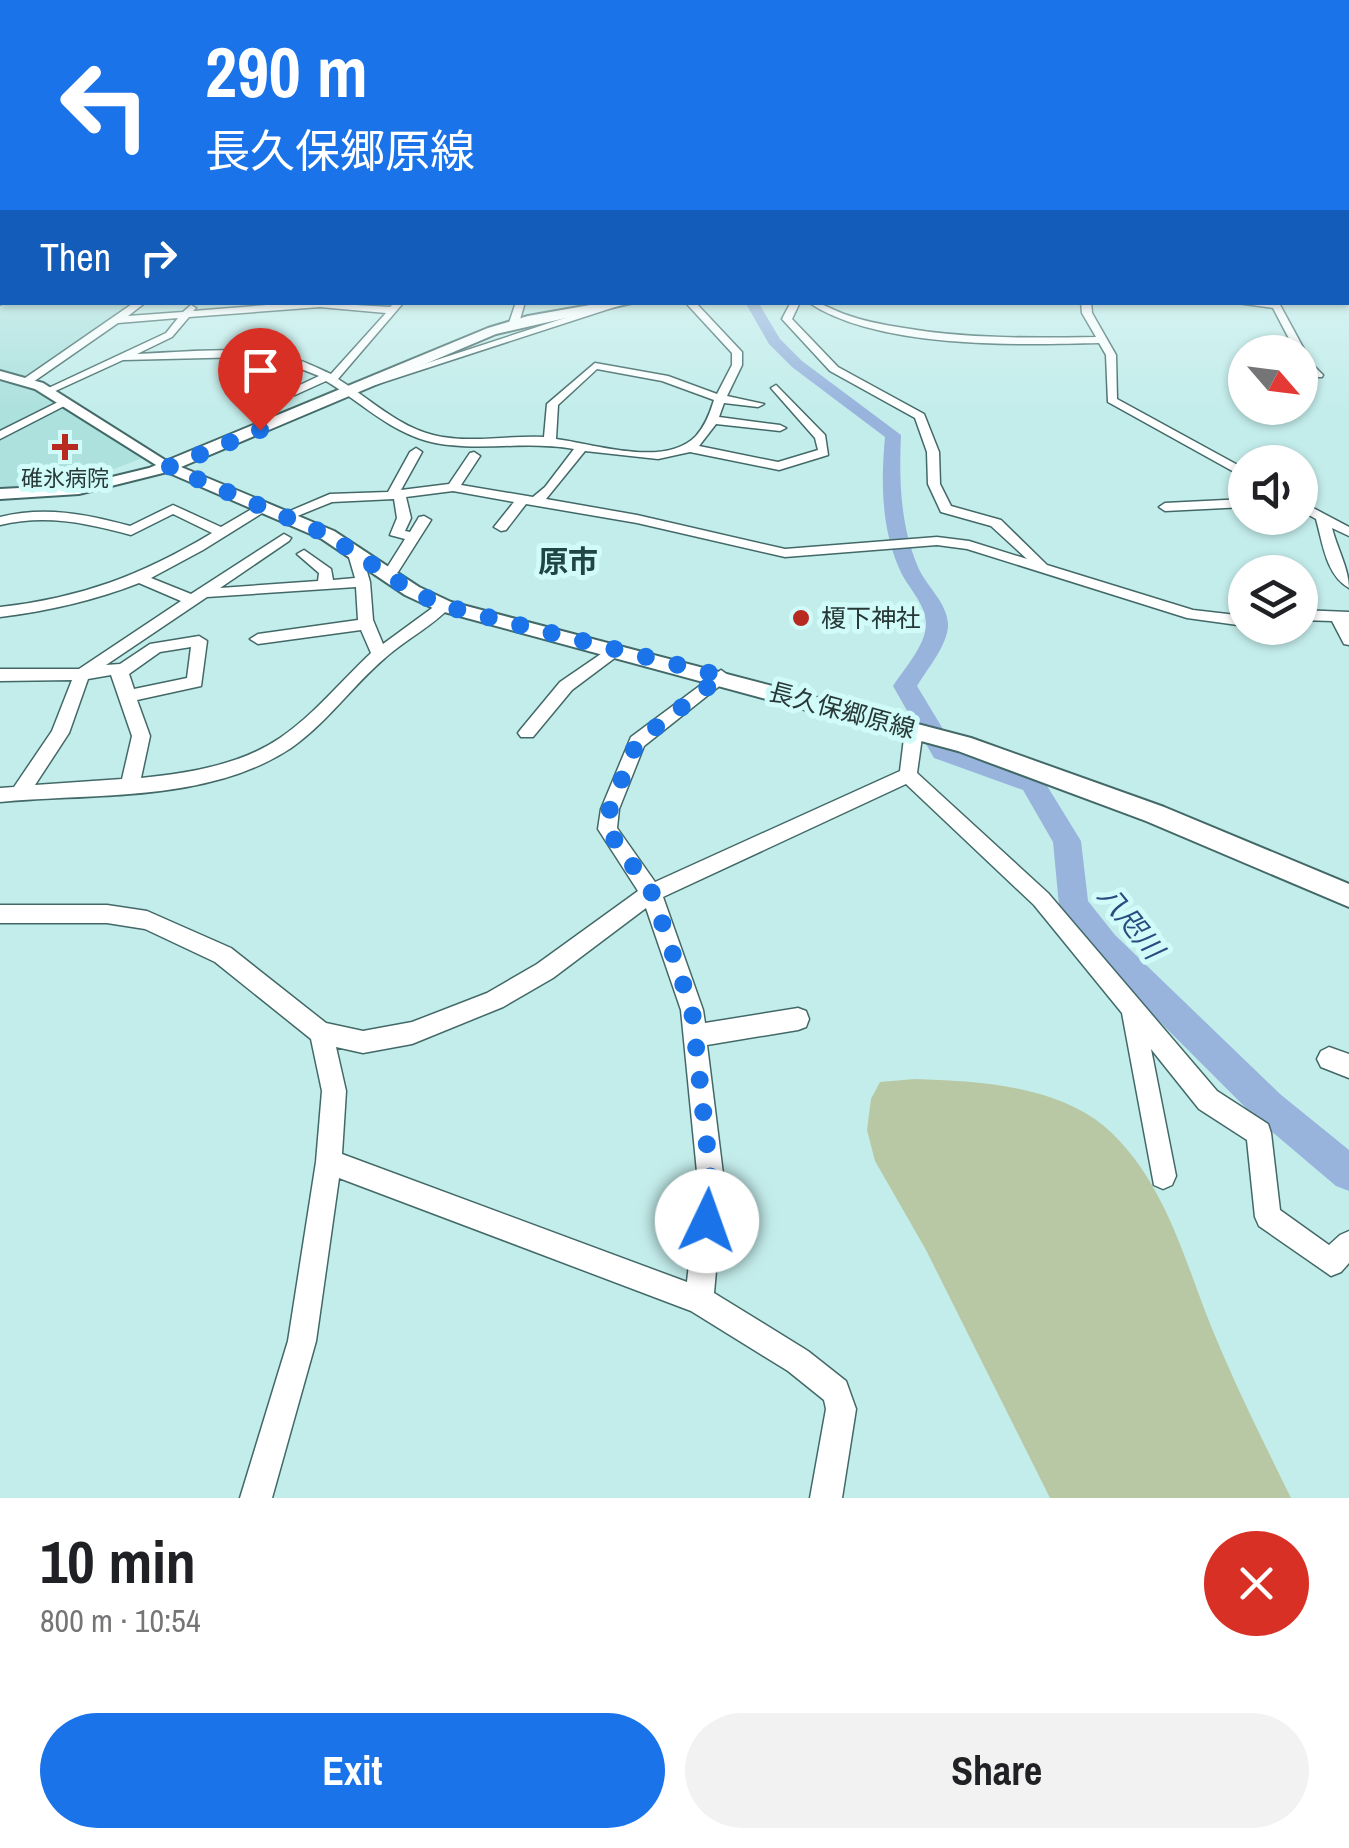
<!DOCTYPE html>
<meta charset="utf-8">
<style>
:root{--surface:#fff;--page:#f2f2f2;--text:#202124;--muted:#757577;--accent:#1a73e8}
body{margin:0;font-family:"Archivo Narrow","Noto Sans JP",sans-serif;background:var(--page);color:var(--text);height:100vh;display:flex;flex-direction:column;font-size:38px;white-space:nowrap}
*{box-sizing:border-box;margin:0}
p{font-size:32px;color:var(--muted)}
.icon{flex:none;width:55px;height:55px;fill:none;stroke:currentColor;stroke-width:2;stroke-linecap:round;stroke-linejoin:round}
.map{position:relative;height:1498px;overflow:hidden}
.drawer{display:flex;flex-direction:column;background:var(--surface);flex:1}
.drawer>*{flex:none}
.guide{position:absolute;left:0px;top:0px;width:1350px;height:305px;box-shadow:0 2px 8px #0004;background:#1a73e8;color:#fff;overflow:hidden}
.needle{width:65px;rotate:118deg}
.tools{position:absolute;left:1228px;top:335px;display:grid;gap:20px}
.tools a{display:grid;place-items:center;width:90px;height:90px;border-radius:50%;background:var(--surface);box-shadow:0 2px 8px #0004;font-size:50px}
.pin{position:absolute;display:grid;place-items:center;width:85px;height:85px;color:#fff;margin:-102px -42px;border-radius:50% 50% 50% 0;rotate:-45deg;box-shadow:0 0 10px #0007}
.pin .icon{rotate:45deg}
.me{position:absolute;width:110px;margin:-55px;rotate:3deg;stroke-linejoin:round;filter:drop-shadow(0 0 8px #0008)}
.turn{display:flex;align-items:center;gap:35px;height:210px;padding:0 40px;font-size:45px}
.turn .icon{width:130px;height:130px;stroke-width:2.5}
.turn b{display:block;font-size:70px;line-height:85px}
.then{display:flex;align-items:center;height:95px;padding:0 40px;background:#0003;gap:20px;font-size:38px}
.round{display:grid;place-items:center;flex:none;width:105px;height:105px;border-radius:52px;background:var(--page)}
.head{display:flex;align-items:center;justify-content:space-between;height:170px;padding:0 40px}
h1{font-size:60px;font-weight:700;line-height:75px}
.button{display:flex;gap:20px;margin-top:auto;padding:20px 40px}
.button a{flex:1;height:115px;border-radius:60px;background:var(--accent);color:#fff;font-size:40px;font-weight:700;line-height:115px;text-align:center}
.button a+a{background:var(--page);color:var(--text)}
.map>svg:first-child{display:block}
</style>
<div class="map">
<svg width="1349" height="1498" viewBox="0 0 1349 1498">
<rect width="100%" height="100%" fill="#c3edeb"/>
<!-- built -->
<g fill="#ade1de">
<path d="M 0,303 L 2,302 L 136,303 L 27,376 L 0,373 Z"/>
<path d="M 0,377 L 23,381 L 60,403 L 0,435 Z"/>
<path d="M 63,405 L 145,457 L 83,481 L 58,471 L 33,493 L 0,491 L 0,438 Z"/>
</g>
<!-- green -->
<path fill="#b8c8a4" d="M 915,1079 C 976,1081 1054,1085 1104,1126 C 1159,1173 1181,1247 1205,1311 C 1230,1375 1261,1437 1291,1498 L 1050,1498 L 926,1250 L 875,1161 L 867,1130 L 871,1099 L 880,1082 Z"/>
<g fill="none" stroke-linecap="round" stroke-linejoin="round">
<!-- river -->
<path fill="#98b4dd" fill-rule="evenodd" d="M 745,302 L 758,302 L 780,339 L 802,361 L 901,435 C 899,479 900,525 918,567 C 926,586 946,601 948,623 C 949,644 927,669 917,686 L 952,744 L 1041,776 L 1081,841 L 1088,901 L 1115,935 L 1280,1094 L 1349,1150 L 1349,1191 L 1336,1186 L 1256,1118 L 1093,955 L 1059,905 L 1053,842 L 1023,790 L 934,758 L 893,686 C 904,669 926,645 926,624 C 926,603 906,586 899,568 C 881,527 881,480 885,437 L 792,367 L 769,344 Z"/>
<defs>
<g id="minor">
<rect x="0" y="236" width="2" height="4"/>
<path d="M 135,302 L 146,302 L 128,316 L 183,312 L 191,305 L 196,308 L 193,311 L 304,302 L 390,307 L 395,302 L 404,302 L 338,379 C 369,398 397,426 433,435 C 469,444 508,435 544,437 L 547,404 L 595,363 L 668,376 L 717,394 L 732,365 L 732,353 L 685,302 L 695,302 L 742,352 L 742,365 L 727,396 L 764,404 L 758,407 L 724,403 L 719,417 L 780,425 L 786,428 L 780,431 L 716,424 L 699,446 L 778,462 L 818,450 L 815,438 L 771,388 L 776,385 L 825,435 L 828,455 L 779,470 L 690,452 L 658,459 L 585,451 L 546,499 L 637,515 L 785,549 L 937,537 L 969,541 L 1027,559 L 991,526 L 941,512 L 928,484 L 927,452 L 915,418 L 830,371 L 782,319 L 791,302 L 800,302 L 792,319 L 838,367 L 924,414 L 939,452 L 940,484 L 951,506 L 1001,520 L 1047,565 L 1193,610 L 1245,616 L 1245,626 L 1187,618 L 967,549 L 937,545 L 785,557 L 637,523 L 526,504 L 506,530 L 501,531 L 494,527 L 514,502 L 453,491 L 406,497 L 411,518 L 405,531 L 410,532 L 419,517 L 424,516 L 431,520 L 398,572 L 390,577 L 380,577 L 378,574 L 388,566 L 405,539 L 390,535 L 397,518 L 394,499 L 332,502 L 290,519 L 285,520 L 278,516 L 330,494 L 388,492 L 410,452 L 416,448 L 422,452 L 401,490 L 449,484 L 470,453 L 474,452 L 480,456 L 461,485 L 533,497 L 545,487 L 574,449 C 525,440 471,453 427,441 C 388,430 359,401 326,381 L 295,395 L 287,395 L 287,391 L 319,376 L 286,363 L 248,357 L 123,360 L 51,393 L 42,391 L 166,333 L 178,318 L 118,323 L 33,382 L 25,382 L 25,378 ZM 320,307 L 386,313 L 331,374 C 317,368 303,360 287,357 C 238,345 186,352 137,354 L 172,337 L 189,317 ZM 597,369 L 662,381 L 714,400 C 710,413 705,426 696,436 C 665,468 595,444 556,439 L 558,405 Z"/>
<path d="M 516,302 L 525,302 L 519,323 L 514,326 L 509,323 Z"/>
<path d="M 614,302 L 624,304 L 375,385 L 366,383 Z"/>
<path d="M 808,302 C 822,302 830,309 844,314 C 863,321 883,325 904,328 C 967,339 1032,338 1096,337 L 1082,313 L 1081,302 L 1091,302 L 1092,313 L 1116,355 L 1117,399 L 1245,469 L 1245,478 L 1108,402 L 1106,355 L 1099,343 C 1017,345 877,349 808,302 Z"/>
<path d="M 1230,302 L 1279,303 L 1312,364 L 1323,375 L 1322,377 L 1314,377 L 1303,366 L 1300,352 L 1296,352 L 1273,308 Z"/>
<path d="M 62,400 L 72,402 L 0,439 L 0,431 Z"/>
<path d="M 1245,499 L 1245,507 L 1165,511 L 1159,507 L 1165,503 Z"/>
<path d="M 1300,501 L 1349,527 L 1349,536 L 1332,528 C 1337,548 1349,569 1349,588 C 1326,575 1323,544 1316,519 L 1300,510 Z"/>
<path d="M 262,503 L 268,507 L 267,510 L 203,550 L 151,578 L 191,594 L 284,534 L 291,538 L 289,541 L 220,588 L 318,581 L 319,573 L 297,554 L 304,550 L 331,569 L 333,580 L 355,578 L 348,554 L 355,550 L 362,554 L 370,582 L 373,620 L 383,644 L 439,603 L 444,601 L 451,606 C 433,626 406,639 385,658 C 352,686 327,723 291,748 C 208,803 95,793 0,802 L 0,788 L 14,787 L 52,731 L 72,680 L 0,681 L 0,669 L 79,669 L 181,601 L 139,583 C 93,601 48,611 0,617 L 0,607 C 81,598 142,575 212,533 L 173,514 L 131,535 C 86,523 46,514 0,525 L 0,517 C 45,506 86,514 130,526 L 173,505 L 221,527 ZM 356,587 L 358,620 L 258,634 L 250,639 L 258,644 L 361,630 L 371,653 C 341,681 315,714 280,738 C 240,765 189,773 141,778 L 150,736 L 137,700 L 201,686 L 207,641 L 199,636 L 150,644 L 120,664 L 106,665 L 207,597 ZM 191,647 L 187,678 L 134,689 L 129,674 L 160,652 ZM 111,675 L 132,736 L 122,779 L 35,785 L 69,733 L 88,679 Z"/>
<path d="M 1300,610 L 1349,612 L 1349,645 L 1344,644 L 1332,621 L 1300,620 Z"/>
<path d="M 614,645 L 622,650 L 620,654 L 572,690 L 533,737 L 521,737 L 518,733 L 521,729 L 560,682 Z"/>
<path d="M 721,670 L 729,676 L 727,680 L 644,746 L 619,809 L 617,828 L 655,882 L 900,771 L 905,730 L 908,726 L 920,726 L 923,730 L 917,773 L 1048,893 L 1217,1091 L 1268,1124 L 1271,1133 L 1280,1210 L 1329,1245 L 1340,1235 L 1349,1231 L 1349,1263 L 1341,1272 L 1331,1276 L 1259,1226 L 1255,1217 L 1247,1140 L 1199,1109 L 1151,1049 L 1176,1176 L 1172,1185 L 1163,1189 L 1154,1185 L 1122,1013 L 1034,905 L 906,784 L 663,897 L 703,1010 L 705,1023 L 798,1008 L 806,1011 L 809,1019 L 806,1027 L 798,1030 L 707,1045 L 724,1182 L 714,1293 L 808,1351 L 846,1381 L 856,1409 L 842,1498 L 810,1498 L 826,1409 L 824,1400 L 788,1371 L 691,1311 L 339,1178 L 316,1341 L 272,1498 L 240,1498 L 288,1341 L 316,1162 L 322,1091 L 311,1039 L 215,962 L 145,929 L 107,923 L 0,923 L 0,905 L 107,905 L 147,911 L 231,948 L 326,1023 L 363,1031 L 412,1022 L 487,993 L 537,964 L 638,891 L 598,829 L 601,809 L 631,737 ZM 646,908 L 681,1010 L 698,1182 L 687,1282 L 342,1154 L 346,1091 L 336,1047 L 363,1053 L 412,1044 L 503,1007 L 553,978 Z"/>
<path d="M 1329,1047 L 1349,1054 L 1349,1078 L 1321,1067 L 1317,1059 L 1321,1051 Z"/>
</g>
<g id="tertiary">
<rect x="1348" y="286" width="1" height="7"/>
<path d="M 0,371 L 43,383 L 176,467 L 164,470 L 35,389 L 0,379 Z"/>
</g>
<g id="secondary">
<path d="M 0,296 L 2,296 L 4,302 L 0,304 Z"/>
<path d="M 607,302 L 636,302 L 496,334 L 181,467 L 334,531 L 419,587 L 451,602 L 971,738 L 1164,807 L 1349,884 L 1349,907 L 1146,821 L 958,751 L 437,610 L 405,595 L 322,539 L 167,472 L 79,494 L 0,499 L 0,489 L 79,485 L 149,468 L 488,328 L 528,316 Z"/>
</g>
<path id="trunk" d="M 2,221 L 2,230 L 0,231 L 0,222 Z"/>
</defs>
<!-- minor casing -->
<use href="#minor" stroke="#426967" stroke-width="3"/>
<!-- tertiary casing -->
<use href="#tertiary" stroke="#426967" stroke-width="4"/>
<!-- secondary casing -->
<use href="#secondary" stroke="#426967" stroke-width="4"/>
<!-- trunk casing -->
<use href="#trunk" stroke="#4f9db8" stroke-width="3"/>
<!-- minor -->
<use href="#minor" fill="#fff" fill-rule="evenodd"/>
<!-- tertiary -->
<use href="#tertiary" fill="#fff" fill-rule="evenodd"/>
<!-- secondary -->
<use href="#secondary" fill="#fff" fill-rule="evenodd"/>
<!-- trunk -->
<use href="#trunk" fill="#83dcfe" fill-rule="evenodd"/>
</g>
<!-- sky -->
<linearGradient id="sky" x2="0" y2="1"><stop stop-color="#88b4e4"/><stop offset="0.49" stop-color="#e4f7f6"/><stop offset="1" stop-color="#e4f7f6" stop-opacity="0"/></linearGradient>
<rect width="1349" height="409" fill="url(#sky)"/>
<g fill="none" stroke-linecap="round" stroke-linejoin="round">
<!-- route -->
<path stroke="#1a73e8" stroke-width="18" stroke-dasharray="0 32.4" d="M 260,430 L 169,467 L 328,535 L 412,591 L 444,606 L 722,676 L 637,742 L 610,808 L 607,829 L 652,893 L 692,1010 L 711,1182 L 707,1221"/>
</g>
<!-- markers -->
<g fill="#b82a1f" stroke="#d0fbf9" stroke-width="4">
<path d="M60 432h10v10h10v10h-10v10h-10v-10h-10v-10h10z"/>
<circle cx="801" cy="618" r="10"/>
</g>
<g text-anchor="middle" stroke-width="10" stroke-linejoin="round" paint-order="stroke">
<!-- far-poi labels -->
<g font-size="22" fill="#273837" stroke="#d0fbf9">
<text x="65" y="486">碓氷病院</text>
</g>
<!-- poi labels -->
<g font-size="25" fill="#273837" stroke="#d0fbf9" text-anchor="start">
<text x="821" y="627">榎下神社</text>
</g>
<!-- street labels -->
<g font-size="25" fill="#273837" stroke="#d0fbf9">
<text transform="translate(842 710) rotate(15)" y="9">長久保郷原線</text>
</g>
<!-- water labels -->
<g font-size="28" font-style="italic" fill="#284c80" stroke="#d0fbf9">
<text transform="translate(1131 922) rotate(51)" y="10">八咫川</text>
</g>
<!-- quarter labels -->
<g font-size="30" font-weight="bold" fill="#1f4544" stroke="#d0fbf9">
<text x="568" y="572">原市</text>
</g>
</g>
</svg>
<div class="tools">
<a><svg class="needle" viewBox="-14 -14 28 28"><path d="M0-13l5 13h-10z" fill="#e53935"/><path d="M0 13l5-13h-10z" fill="#757577"/></svg></a>
<a><svg class="icon" aria-label="sound" viewBox="0 0 24 24"><path d="M4 9h4l5-4v14l-5-4H4zM17 9q2 3 0 6"/></svg></a>
<a><svg class="icon" aria-label="layers" viewBox="0 0 24 24"><path d="M12 4l9 5-9 5-9-5zM3 14l9 5 9-5"/></svg></a>
</div>
<div class="pin" style="left:260px;top:430px;background:#d93025"><svg class="icon" aria-label="arrive" viewBox="0 0 24 24"><path d="M6 21V4h12l-3 4 3 4H6"/></svg></div>
<svg class="me" style="left:707px;top:1221px" viewBox="-20 -20 40 40"><circle r="19" fill="#fff"/><path d="M0-13L10 11 0 6-10 11z" fill="#1a73e8"/></svg>
<div class="guide">
<div class="turn"><svg class="icon" aria-label="left" viewBox="0 0 24 24"><path d="M17 20v-9H6M10 6l-5 5 5 5"/></svg><div><b>290 m</b>長久保郷原線</div></div>
<div class="then">Then<svg class="icon" aria-label="right" viewBox="0 0 24 24"><path d="M7 20v-9h11M14 6l5 5-5 5"/></svg></div>
</div>
</div>
<section class="drawer">
<div class="head"><div><h1>10 min</h1><p>800 m · 10:54</p></div><a class="round" style="background:#d93025;color:#fff"><svg class="icon" aria-label="close" viewBox="0 0 24 24"><path d="M6 6l12 12M18 6L6 18"/></svg></a></div>
<div class="button"><a>Exit</a><a>Share</a></div>
</section>
